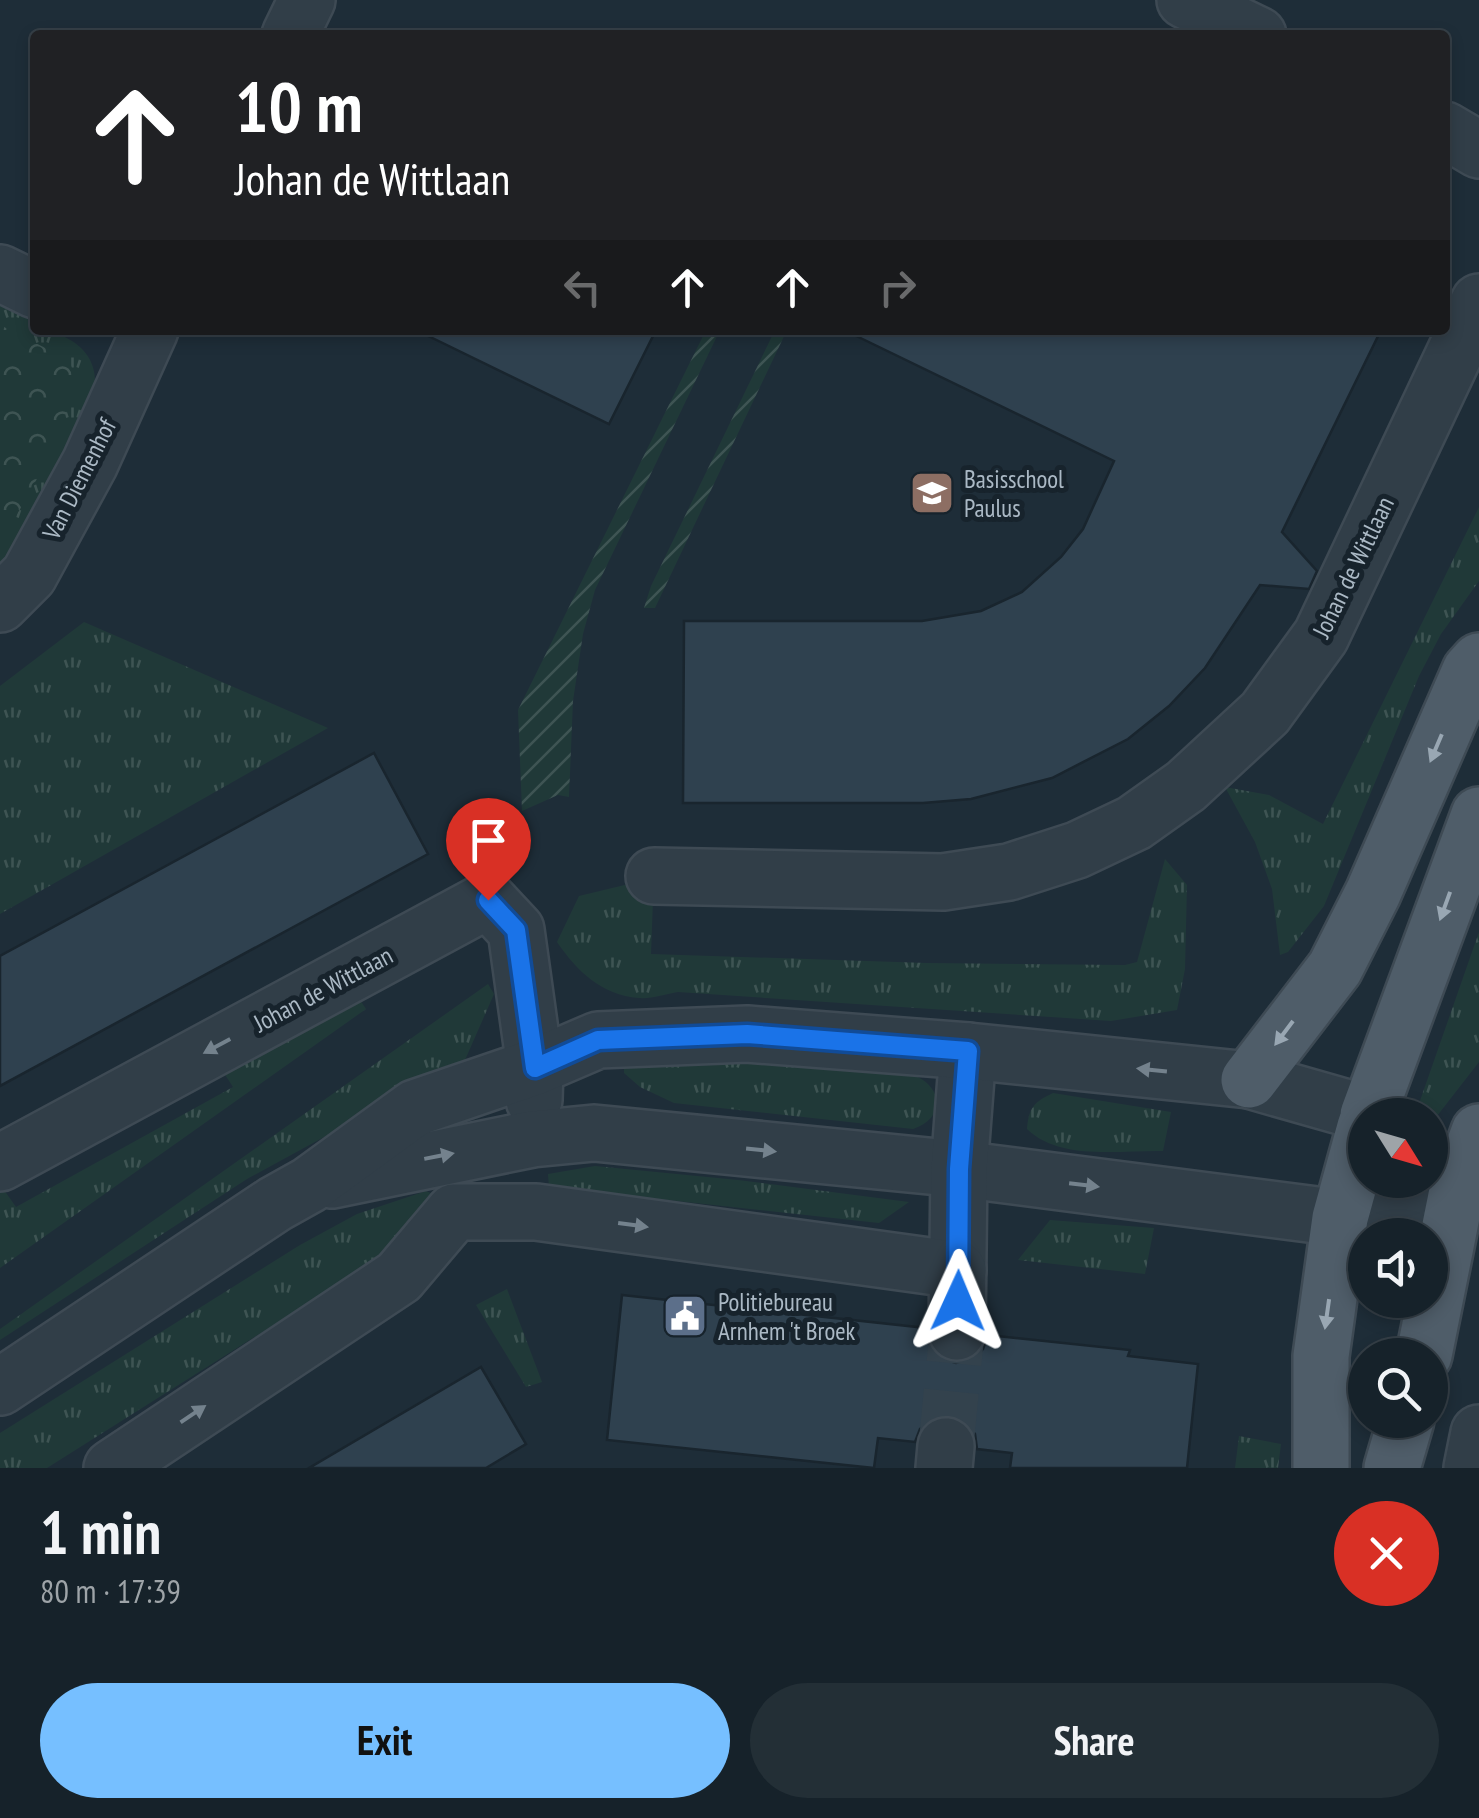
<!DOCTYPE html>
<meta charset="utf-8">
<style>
:root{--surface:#16222a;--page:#232f36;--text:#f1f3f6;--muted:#9ea4a8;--line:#353f47;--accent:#76bfff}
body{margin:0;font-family:"PT Sans Narrow",sans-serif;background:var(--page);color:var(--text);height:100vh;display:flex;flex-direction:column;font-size:38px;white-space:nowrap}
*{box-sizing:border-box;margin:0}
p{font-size:32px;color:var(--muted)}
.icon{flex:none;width:55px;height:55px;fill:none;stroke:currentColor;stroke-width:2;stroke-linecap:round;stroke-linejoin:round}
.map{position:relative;height:1468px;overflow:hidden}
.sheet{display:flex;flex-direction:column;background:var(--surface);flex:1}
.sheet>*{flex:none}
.guide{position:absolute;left:30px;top:30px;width:1420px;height:305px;border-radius:10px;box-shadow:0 5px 15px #0003,0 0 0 2px var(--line);background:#202124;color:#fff;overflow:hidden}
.needle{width:65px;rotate:127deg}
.controls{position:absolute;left:1348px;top:1098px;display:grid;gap:20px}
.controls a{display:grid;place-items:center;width:100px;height:100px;border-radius:50%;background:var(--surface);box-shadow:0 5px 15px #0003,0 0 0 2px var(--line);font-size:50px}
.pin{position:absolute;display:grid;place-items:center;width:85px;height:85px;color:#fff;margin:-102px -42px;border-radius:50% 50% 50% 0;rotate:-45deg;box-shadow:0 0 10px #0007}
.pin .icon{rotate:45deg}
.me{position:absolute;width:110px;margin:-55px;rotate:1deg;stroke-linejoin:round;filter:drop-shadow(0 0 8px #0008)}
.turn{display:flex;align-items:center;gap:35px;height:210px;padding:0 40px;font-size:45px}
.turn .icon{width:130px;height:130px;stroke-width:2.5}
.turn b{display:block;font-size:70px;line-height:85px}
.lanes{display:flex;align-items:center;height:95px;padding:0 40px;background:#0003;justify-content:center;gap:50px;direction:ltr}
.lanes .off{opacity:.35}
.round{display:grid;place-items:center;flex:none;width:105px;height:105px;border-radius:52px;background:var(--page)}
.overview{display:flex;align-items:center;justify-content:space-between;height:170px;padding:0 40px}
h1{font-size:60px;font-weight:800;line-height:75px}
.action{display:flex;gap:20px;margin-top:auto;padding:20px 40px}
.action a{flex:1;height:115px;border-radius:60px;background:var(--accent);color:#111;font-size:40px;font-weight:800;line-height:115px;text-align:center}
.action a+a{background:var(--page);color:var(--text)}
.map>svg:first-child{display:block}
</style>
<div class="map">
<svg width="1479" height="1468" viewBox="0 0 1479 1468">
<defs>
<pattern id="grass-tufts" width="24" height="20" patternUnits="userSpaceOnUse" patternTransform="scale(2.5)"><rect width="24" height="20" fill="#203938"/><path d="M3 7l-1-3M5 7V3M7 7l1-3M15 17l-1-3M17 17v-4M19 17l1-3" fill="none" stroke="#3e5453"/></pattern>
<pattern id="park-crowns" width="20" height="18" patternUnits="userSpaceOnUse" patternTransform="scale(2.5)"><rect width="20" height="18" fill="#203938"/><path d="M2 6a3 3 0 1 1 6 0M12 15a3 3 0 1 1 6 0" fill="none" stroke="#3e5453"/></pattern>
<pattern id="garden-furrows" width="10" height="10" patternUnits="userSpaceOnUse" patternTransform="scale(2.5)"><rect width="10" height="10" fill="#203938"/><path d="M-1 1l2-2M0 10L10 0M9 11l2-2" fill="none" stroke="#3e5453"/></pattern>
</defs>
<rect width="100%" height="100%" fill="#1e2d38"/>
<!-- grass -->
<g fill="url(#grass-tufts)">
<path d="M 0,297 L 35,314 L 35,330 L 60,330 L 58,334 C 131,363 78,438 53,483 C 35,515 18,547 0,578 Z"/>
<path d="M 1479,507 L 1479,581 L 1441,634 L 1419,676 L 1324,906 L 1288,952 L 1280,955 L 1272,889 L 1255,842 L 1225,787 L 1269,795 L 1323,824 Z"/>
<path d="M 84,622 L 328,728 L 0,914 L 0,686 Z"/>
<path d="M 1165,859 L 1187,885 L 1185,969 L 1177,1010 L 1111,1021 L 678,992 C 666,994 651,999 639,998 C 601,995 577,971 557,942 L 579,896 L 633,883 L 653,899 L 651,954 L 927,963 L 1125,965 L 1137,962 Z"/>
<path d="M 1479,932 L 1479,1062 L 1437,1116 L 1430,1119 L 1430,1115 L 1415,1115 Z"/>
<path d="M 488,984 L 494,994 L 465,1060 L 247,1179 L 0,1340 L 0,1329 Z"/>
<path d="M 360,1000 L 366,1009 L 0,1268 L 0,1193 L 4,1190 L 16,1207 L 233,1087 L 222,1070 Z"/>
<path d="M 743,1059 L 916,1076 C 945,1090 943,1119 913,1129 L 674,1103 L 640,1087 L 624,1073 L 624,1066 Z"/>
<path d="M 1053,1093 L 1171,1112 L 1163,1151 C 1119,1150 1060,1161 1027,1129 C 1029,1107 1034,1102 1053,1093 Z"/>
<path d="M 595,1166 L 738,1180 L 909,1202 L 879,1223 L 549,1187 L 548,1174 Z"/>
<path d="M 426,1191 L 435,1195 L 397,1247 L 47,1468 L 0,1468 L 0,1433 L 300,1245 L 357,1214 Z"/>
<path d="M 1050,1220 L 1154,1228 L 1145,1274 L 1018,1260 Z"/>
<path d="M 507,1289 L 542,1382 L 526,1387 L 476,1305 Z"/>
<path d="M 1239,1436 L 1281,1444 L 1278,1468 L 1235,1468 Z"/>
</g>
<!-- park -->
<path fill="url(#park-crowns)" d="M 0,325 L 69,360 L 78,385 C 56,437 35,494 0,538 Z"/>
<!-- garden -->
<g fill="url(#garden-furrows)">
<path d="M 706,330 L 720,330 L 595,590 L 583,634 L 573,701 L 569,797 L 558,795 L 522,811 L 518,710 Z"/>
<path d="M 775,330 L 787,330 L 655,608 L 644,608 L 651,586 Z"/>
</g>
<!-- building -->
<g fill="#2f414f" stroke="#19252e" stroke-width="2.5">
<path d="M 416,330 L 656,330 L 609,424 Z"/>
<path d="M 844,330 L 1381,330 L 1282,532 L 1317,571 L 1309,589 L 1260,585 L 1205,668 L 1169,706 L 1128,739 L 1052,778 L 971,799 L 923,803 L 683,803 L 684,621 L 922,621 L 981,611 L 1022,592 L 1061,557 L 1083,529 L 1114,461 Z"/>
<path d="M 374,753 L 428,854 L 0,1086 L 0,956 Z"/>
<path d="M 622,1295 L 926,1328 L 930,1348 L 940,1358 L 956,1363 L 973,1359 L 983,1349 L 988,1335 L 1130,1350 L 1128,1356 L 1198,1364 L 1187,1468 L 1010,1468 L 1012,1453 L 977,1449 L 975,1434 L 965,1421 L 948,1415 L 932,1418 L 920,1429 L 915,1442 L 878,1438 L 874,1468 L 607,1440 Z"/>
<path d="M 481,1367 L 526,1444 L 486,1468 L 309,1468 Z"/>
</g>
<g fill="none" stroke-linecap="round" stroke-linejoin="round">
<!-- minor-tunnel -->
<path stroke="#33424d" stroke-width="55" stroke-dasharray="55 28" stroke-linecap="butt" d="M 946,1446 L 957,1332"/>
<defs>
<g id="minor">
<path d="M 1185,0 L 1258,35"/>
<path d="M 290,35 L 307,0"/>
<path d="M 1445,130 L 1479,150"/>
<path d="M 0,273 L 35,290"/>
<path d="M 0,604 L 29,575 L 90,463 L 150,330"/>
<path d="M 654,876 L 943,882 L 1009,872 L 1077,850 L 1134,823 L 1186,786 L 1265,713 L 1321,636 L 1479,302"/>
<path d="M 0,1163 L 488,900 L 516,930 L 535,1067 L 534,1100"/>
<path d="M 332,1180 L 532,1139 L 594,1133 L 959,1169 L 1340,1218 L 1457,1191"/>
<path d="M 957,1332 L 959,1169 L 968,1051"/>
<path d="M 0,1387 L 275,1204 L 309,1185 L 415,1108 L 535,1067 L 598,1040 L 747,1034 L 968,1051 L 1249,1080 L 1372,1115"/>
<path d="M 112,1468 L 399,1277 L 454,1212 L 536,1212 L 958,1270"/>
<path d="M 944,1468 L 946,1446"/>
<path d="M 1472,1468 L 1479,1433"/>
</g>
<g id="major">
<path d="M 1249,1080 L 1335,968 L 1373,893 L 1470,671 L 1479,661"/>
<path d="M 1368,1115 L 1479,815"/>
<path d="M 1424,1355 L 1457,1191 L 1479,1132"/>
<path d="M 1321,1468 L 1321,1356 L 1340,1218 L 1365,1127"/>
<path d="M 1392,1468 L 1406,1420"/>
</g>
</defs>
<!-- minor casing -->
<use href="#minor" stroke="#3e4a54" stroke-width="60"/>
<!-- major casing -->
<use href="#major" stroke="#3e4a54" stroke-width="60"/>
<!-- minor -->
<use href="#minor" stroke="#313e48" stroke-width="55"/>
<!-- major -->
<use href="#major" stroke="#4f5d69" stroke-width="55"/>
</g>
<!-- one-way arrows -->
<defs><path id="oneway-solid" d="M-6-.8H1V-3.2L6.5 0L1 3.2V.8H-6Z" transform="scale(2.5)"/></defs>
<g fill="#99a7b3">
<use href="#oneway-solid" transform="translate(1436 748) rotate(113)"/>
<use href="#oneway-solid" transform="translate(1445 906) rotate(110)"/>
<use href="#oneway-solid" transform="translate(1284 1033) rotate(127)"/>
<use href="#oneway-solid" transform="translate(1327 1314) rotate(98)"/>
</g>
<g fill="#74828d">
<use href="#oneway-solid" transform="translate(217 1046) rotate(152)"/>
<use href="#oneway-solid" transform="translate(1152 1070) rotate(-174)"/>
<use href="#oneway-solid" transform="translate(761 1150) rotate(6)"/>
<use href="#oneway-solid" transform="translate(439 1156) rotate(-11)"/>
<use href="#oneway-solid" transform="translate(1084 1185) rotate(7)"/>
<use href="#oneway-solid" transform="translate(633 1225) rotate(8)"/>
<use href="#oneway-solid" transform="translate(193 1414) rotate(-34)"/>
</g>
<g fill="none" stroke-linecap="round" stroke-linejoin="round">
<defs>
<path id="route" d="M 488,900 L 516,930 L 535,1068 L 598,1040 L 747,1034 L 968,1051 L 959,1169 L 958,1301"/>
</defs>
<!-- route casing -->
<use href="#route" stroke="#114b97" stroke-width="25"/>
<!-- route -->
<use href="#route" stroke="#1a73e8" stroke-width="18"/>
</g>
<!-- icons -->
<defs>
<symbol id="school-square" viewBox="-11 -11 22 22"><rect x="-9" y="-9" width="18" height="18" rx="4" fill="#8d6e63" stroke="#17232c"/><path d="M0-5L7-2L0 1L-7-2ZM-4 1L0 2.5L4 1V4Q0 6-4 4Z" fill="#fff"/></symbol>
<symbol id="civic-square" viewBox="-11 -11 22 22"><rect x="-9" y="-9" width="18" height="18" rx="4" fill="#5c6f8a" stroke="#17232c"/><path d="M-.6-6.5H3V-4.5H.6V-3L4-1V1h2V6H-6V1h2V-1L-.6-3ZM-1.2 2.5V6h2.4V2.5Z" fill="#fff"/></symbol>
</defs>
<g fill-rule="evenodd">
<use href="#school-square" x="907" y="468" width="50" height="50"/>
<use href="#civic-square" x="660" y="1291" width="50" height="50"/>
</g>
<g text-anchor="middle" stroke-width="10" stroke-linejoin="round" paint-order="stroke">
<!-- street labels -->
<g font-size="25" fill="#abb9c5" stroke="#17232c">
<text transform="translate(79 479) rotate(-63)" y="9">Van Diemenhof</text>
<text transform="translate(1353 567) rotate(-64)" y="9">Johan de Wittlaan</text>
<text transform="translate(323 989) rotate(-28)" y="9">Johan de Wittlaan</text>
</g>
<!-- poi labels -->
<g font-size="25" fill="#abb9c5" stroke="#17232c" text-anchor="start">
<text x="964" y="488">Basisschool<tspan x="964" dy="29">Paulus</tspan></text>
<text x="718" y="1311">Politiebureau<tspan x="718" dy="29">Arnhem 't Broek</tspan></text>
</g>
</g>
</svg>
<div class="controls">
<a><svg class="needle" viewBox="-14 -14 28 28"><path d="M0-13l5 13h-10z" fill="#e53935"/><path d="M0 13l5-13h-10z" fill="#9ea4a8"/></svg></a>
<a><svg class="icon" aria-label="sound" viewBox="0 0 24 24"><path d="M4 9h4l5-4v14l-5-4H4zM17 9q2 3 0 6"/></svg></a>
<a><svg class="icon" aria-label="search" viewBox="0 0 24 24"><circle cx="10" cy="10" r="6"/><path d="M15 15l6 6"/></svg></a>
</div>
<div class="pin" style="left:488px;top:900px;background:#d93025"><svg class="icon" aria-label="arrive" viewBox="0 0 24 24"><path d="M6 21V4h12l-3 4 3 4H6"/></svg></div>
<svg class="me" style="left:958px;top:1301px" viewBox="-20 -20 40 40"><path d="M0-17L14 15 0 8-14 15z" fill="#1a73e8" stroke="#fff" stroke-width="4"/></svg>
<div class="guide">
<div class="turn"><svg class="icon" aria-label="ahead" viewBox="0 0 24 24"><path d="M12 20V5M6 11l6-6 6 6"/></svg><div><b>10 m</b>Johan de Wittlaan</div></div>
<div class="lanes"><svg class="icon off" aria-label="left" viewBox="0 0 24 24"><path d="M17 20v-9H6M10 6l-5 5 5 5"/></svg><svg class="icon" aria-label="ahead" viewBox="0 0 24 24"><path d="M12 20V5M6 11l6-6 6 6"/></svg><svg class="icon" aria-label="ahead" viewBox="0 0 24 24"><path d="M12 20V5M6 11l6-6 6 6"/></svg><svg class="icon off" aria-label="right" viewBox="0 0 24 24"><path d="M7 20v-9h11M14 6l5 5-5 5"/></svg></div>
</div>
</div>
<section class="sheet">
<div class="overview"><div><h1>1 min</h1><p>80 m · 17:39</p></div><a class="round" style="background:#d93025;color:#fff"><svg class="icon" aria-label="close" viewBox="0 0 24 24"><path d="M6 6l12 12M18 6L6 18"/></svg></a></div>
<div class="action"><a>Exit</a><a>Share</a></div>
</section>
